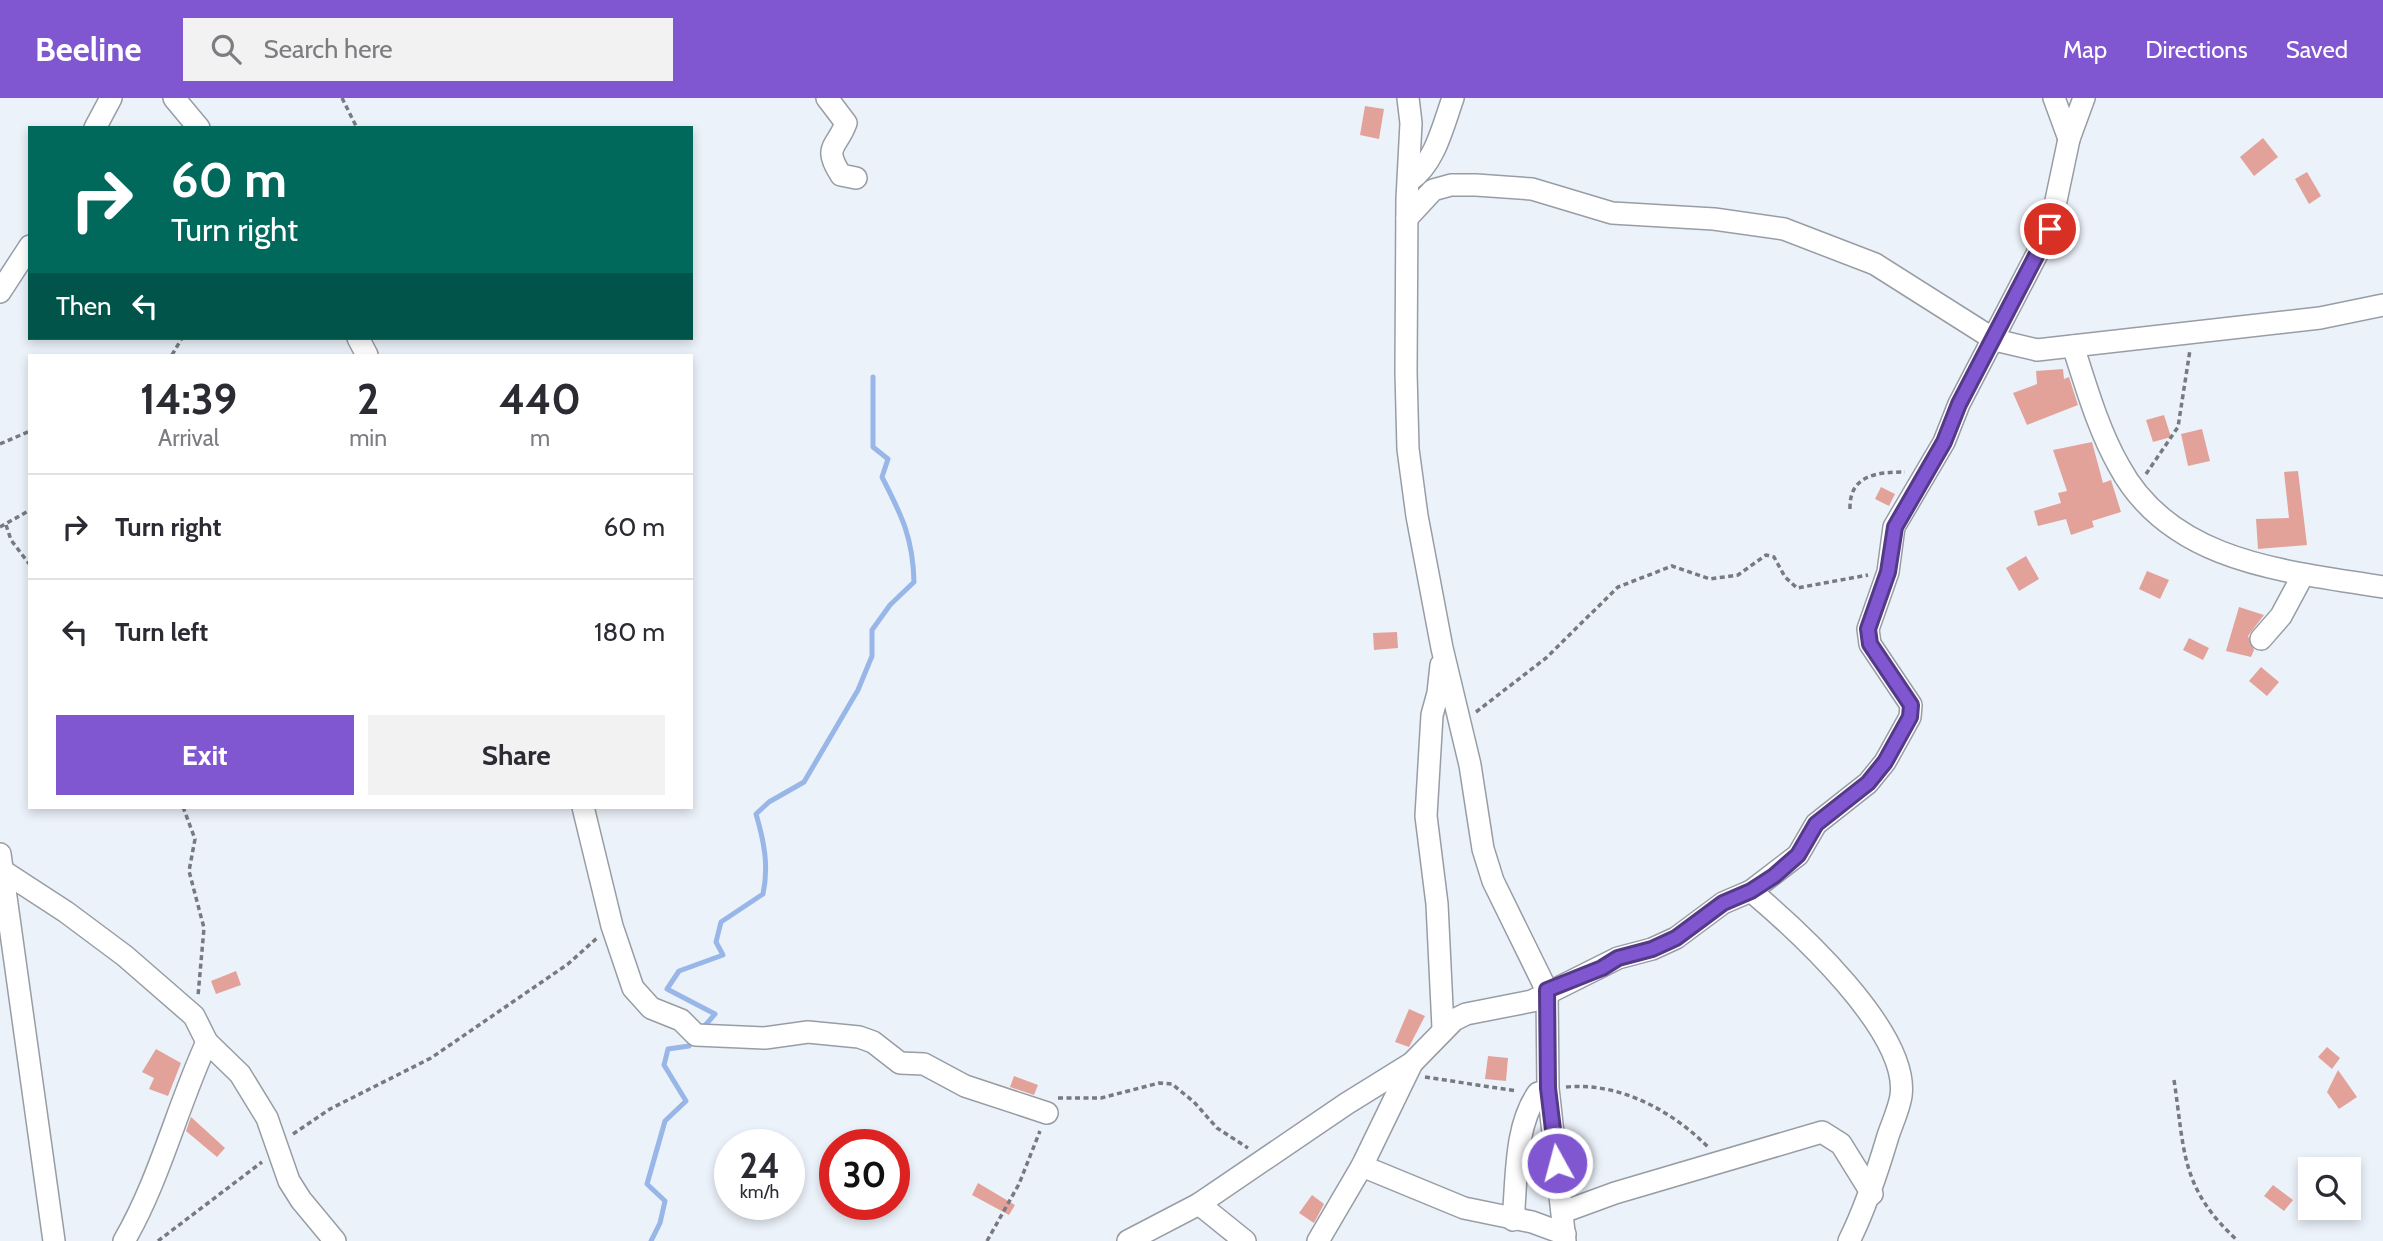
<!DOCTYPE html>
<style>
:root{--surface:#fff;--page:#f2f2f3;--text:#2b2b33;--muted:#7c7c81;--line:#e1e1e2;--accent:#8057d0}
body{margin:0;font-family:Cabin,sans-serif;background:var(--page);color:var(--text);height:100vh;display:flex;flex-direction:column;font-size:26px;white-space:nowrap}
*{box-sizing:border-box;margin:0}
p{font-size:23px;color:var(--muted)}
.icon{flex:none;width:38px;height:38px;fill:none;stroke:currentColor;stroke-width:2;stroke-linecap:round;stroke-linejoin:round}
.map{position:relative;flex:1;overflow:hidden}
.sheet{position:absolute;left:28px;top:256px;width:665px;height:455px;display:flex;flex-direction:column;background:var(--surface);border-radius:0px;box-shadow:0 4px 10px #0003}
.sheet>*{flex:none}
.banner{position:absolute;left:28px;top:28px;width:665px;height:214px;border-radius:0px;box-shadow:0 4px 10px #0003;background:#00695c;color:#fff;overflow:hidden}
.fabs{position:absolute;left:2298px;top:1059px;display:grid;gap:14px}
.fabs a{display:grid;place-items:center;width:63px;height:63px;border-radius:0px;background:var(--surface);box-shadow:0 4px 10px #0003;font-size:35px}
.speed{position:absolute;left:714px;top:1031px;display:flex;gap:14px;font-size:35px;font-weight:700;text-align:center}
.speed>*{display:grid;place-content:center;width:91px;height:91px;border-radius:50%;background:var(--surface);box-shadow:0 4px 10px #0003;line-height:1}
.speed small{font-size:18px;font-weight:400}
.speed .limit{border:10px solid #d22;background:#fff;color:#111}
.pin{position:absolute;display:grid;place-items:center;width:60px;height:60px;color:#fff;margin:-30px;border:4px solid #fff;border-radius:50%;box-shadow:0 2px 7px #0007}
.me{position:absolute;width:77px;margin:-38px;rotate:353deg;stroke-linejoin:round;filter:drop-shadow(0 0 5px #0008)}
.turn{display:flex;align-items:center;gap:24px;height:147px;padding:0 28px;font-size:32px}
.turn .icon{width:91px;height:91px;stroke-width:2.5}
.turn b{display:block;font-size:49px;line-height:60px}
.then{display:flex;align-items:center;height:66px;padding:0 28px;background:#0003;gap:14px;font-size:26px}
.eta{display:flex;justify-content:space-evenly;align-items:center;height:119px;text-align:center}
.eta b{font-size:42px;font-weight:700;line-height:49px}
.action{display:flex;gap:14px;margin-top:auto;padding:14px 28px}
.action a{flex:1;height:80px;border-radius:0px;background:var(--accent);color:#fff;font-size:28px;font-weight:700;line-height:80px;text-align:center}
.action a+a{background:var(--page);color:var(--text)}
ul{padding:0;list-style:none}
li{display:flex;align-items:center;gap:21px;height:105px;padding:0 28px;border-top:2px solid var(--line)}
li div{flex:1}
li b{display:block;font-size:26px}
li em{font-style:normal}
header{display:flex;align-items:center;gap:42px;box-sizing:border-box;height:98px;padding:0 35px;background:var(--accent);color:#fff}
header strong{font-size:33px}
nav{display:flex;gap:38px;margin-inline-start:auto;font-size:24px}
.search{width:490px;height:63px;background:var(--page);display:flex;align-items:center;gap:18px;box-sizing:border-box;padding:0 24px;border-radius:0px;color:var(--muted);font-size:26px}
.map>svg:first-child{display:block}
</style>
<header>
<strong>Beeline</strong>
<div class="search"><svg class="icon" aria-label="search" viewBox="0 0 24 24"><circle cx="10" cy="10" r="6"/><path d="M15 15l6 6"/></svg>Search here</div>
<nav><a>Map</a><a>Directions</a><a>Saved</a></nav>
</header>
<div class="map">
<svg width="2383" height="1143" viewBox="0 0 2383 1143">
<rect width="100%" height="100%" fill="#ecf2fa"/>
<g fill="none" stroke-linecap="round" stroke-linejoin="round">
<!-- stream -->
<g stroke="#98b6e7" stroke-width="5">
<path d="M 702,931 L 715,916 L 667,891 L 679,873 L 723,857 L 716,844 L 721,824 L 763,796 C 769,768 764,743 756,716 L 769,704 L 804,684 L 858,592 L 872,558 L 872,532 L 890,507 L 914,484 C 913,440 902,418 882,379 L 888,361 L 873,349 L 873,279"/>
<path d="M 651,1143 L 660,1125 L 665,1103 L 647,1086 L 665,1023 L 686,1003 L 664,967 L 668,951 L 689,948 L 694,941"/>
</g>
</g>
<!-- building -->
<g fill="#e3a299">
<path d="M 1365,8 L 1384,11 L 1379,41 L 1360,37 Z"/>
<path d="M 2263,40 L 2278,59 L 2254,78 L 2240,59 Z"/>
<path d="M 2307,74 L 2321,98 L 2309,106 L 2295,81 Z"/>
<path d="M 2063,271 L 2064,281 L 2069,279 L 2078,307 L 2027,327 L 2013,295 L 2037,286 L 2036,273 Z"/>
<path d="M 2164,317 L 2171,339 L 2153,344 L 2146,322 Z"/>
<path d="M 2202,331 L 2210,363 L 2188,368 L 2181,336 Z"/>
<path d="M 2092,344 L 2103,385 L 2111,382 L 2121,414 L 2092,423 L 2094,429 L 2071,437 L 2066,421 L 2038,428 L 2034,413 L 2061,405 L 2058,395 L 2067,393 L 2053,352 Z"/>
<path d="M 2298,373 L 2307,447 L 2258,451 L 2256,421 L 2289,420 L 2284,374 Z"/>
<path d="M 1881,389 L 1895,396 L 1889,408 L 1875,401 Z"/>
<path d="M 2026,458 L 2039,481 L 2019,493 L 2006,470 Z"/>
<path d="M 2147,473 L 2169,482 L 2160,501 L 2139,491 Z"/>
<path d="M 2239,509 L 2264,517 L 2248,538 L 2254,552 L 2251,559 L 2226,553 Z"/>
<path d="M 1397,534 L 1398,550 L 1374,552 L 1373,535 Z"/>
<path d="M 2189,540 L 2209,550 L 2203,562 L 2183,552 Z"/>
<path d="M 2261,569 L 2279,584 L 2267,598 L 2249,583 Z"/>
<path d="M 236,873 L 241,887 L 216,896 L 211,883 Z"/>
<path d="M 1409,911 L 1425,918 L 1409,949 L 1395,944 Z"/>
<path d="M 2327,949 L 2340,960 L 2332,971 L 2318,959 Z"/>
<path d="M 156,951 L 181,965 L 168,998 L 149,991 L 154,980 L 142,974 Z"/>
<path d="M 1488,958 L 1508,960 L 1506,983 L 1485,981 Z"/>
<path d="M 2338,972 L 2357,999 L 2339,1011 L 2327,994 Z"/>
<path d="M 1014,978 L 1038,987 L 1034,997 L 1010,989 Z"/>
<path d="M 191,1019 L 225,1050 L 217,1059 L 186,1033 Z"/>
<path d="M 978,1085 L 1015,1107 L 1009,1117 L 972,1097 Z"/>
<path d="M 2273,1087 L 2293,1102 L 2284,1113 L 2264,1098 Z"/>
<path d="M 1312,1097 L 1324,1106 L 1314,1125 L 1299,1115 Z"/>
</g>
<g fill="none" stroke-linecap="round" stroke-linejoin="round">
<defs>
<g id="minor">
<path d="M 174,0 L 199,30"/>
<path d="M 827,0 L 846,25 C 837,50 822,48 841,77 L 856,80"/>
<path d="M 1408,0 L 1411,25 L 1407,101 L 1406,274 L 1408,351 L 1417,418 L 1442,550 L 1470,667 L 1483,751 L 1493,783 L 1547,893 L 1548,990 L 1565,1143"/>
<path d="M 2054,0 L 2069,41"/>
<path d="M 95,30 L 111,0"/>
<path d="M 1410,82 C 1435,65 1443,28 1453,0"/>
<path d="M 1407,120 L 1433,92 L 1451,87 L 1476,87 L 1532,91 L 1612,115 L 1714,121 L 1784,131 L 1875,166 L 1995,242 L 2037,252 L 2320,220 L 2383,207"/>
<path d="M 0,194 L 30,148"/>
<path d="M 358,240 L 367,257"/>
<path d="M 2073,248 C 2086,288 2098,331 2119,368 C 2171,465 2286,473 2383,489"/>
<path d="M 2261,541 L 2281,518 L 2303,477"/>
<path d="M 1441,567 L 1438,595 L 1432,617 L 1426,718 L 1437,806 L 1443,930"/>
<path d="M 583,709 L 612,828 L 633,890 L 651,910 L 681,922 L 696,937 L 765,940 L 808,934 L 859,939 L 873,944 L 900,965 L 924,966 L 965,988 L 1047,1015"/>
<path d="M 0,756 L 54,1143"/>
<path d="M 3,773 L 66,814 L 125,858 L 194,918 L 207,944 L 240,976 L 267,1020 L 289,1083 L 301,1102 L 335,1143"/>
<path d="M 1751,793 C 1796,831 1910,934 1901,998 C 1899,1011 1892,1026 1888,1038 C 1877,1075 1866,1109 1849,1143"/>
<path d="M 1362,1068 L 1464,1110 L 1532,1124 L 1565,1136"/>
<path d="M 1199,1106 L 1245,1143"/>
<path d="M 1563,1114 L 1615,1095 L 1822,1034 L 1841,1046 L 1872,1096"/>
<path d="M 1513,1122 C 1517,1082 1514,1029 1538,995"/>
<path d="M 124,1143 C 160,1081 177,1009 207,944"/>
<path d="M 1128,1143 L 1199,1106 L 1346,1006 L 1412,965 L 1454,922 L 1466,916 L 1532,903 L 1618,860 L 1652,851 L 1676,840 L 1723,805 L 1751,793 L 1798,757 L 1816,726 L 1868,685 L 1885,664 L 1910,619 L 1911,607 L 1870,546 L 1868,531 L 1888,474 L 1894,429 L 1944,344 L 1959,306 L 2050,131 L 2069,41 L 2084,0"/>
<path d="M 1318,1143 L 1362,1068 L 1412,965"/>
</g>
</defs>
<!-- minor casing -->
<use href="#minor" stroke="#989da5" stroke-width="24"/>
<!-- path -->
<g stroke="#777a80" stroke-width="3.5" stroke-dasharray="5 3.5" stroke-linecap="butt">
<path d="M 342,0 L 357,30"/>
<path d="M 172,257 L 182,240"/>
<path d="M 0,346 L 30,333"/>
<path d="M 2146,376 L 2178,329 L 2190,252"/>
<path d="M 1850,411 C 1849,377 1877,374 1905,374"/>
<path d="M 6,427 L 11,442 L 30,467"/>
<path d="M 0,429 L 30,412"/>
<path d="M 1476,614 L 1546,560 L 1618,489 L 1672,468 L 1710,481 L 1738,477 L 1766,457 L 1774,459 L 1785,479 L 1797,490 L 1868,477"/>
<path d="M 183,709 L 195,741 L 189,773 L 204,830 L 198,898"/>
<path d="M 1425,979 L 1517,993"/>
<path d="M 2174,982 C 2185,1054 2180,1090 2238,1143"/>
<path d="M 1566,989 C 1619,984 1671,1012 1708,1049"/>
<path d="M 1058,1000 L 1101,1000 L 1159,985 L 1172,986 L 1194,1004 L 1217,1030 L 1248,1050"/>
<path d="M 293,1036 L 330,1011 L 431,960 L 568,866 L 597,840"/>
<path d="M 158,1143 L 262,1064"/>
<path d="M 987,1143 L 1019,1086 L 1040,1033"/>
</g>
<!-- minor -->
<use href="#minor" stroke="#fff" stroke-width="21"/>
</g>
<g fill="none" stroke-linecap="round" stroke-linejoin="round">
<defs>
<path id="route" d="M 1557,1065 L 1548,990 L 1547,892 L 1602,870 L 1618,860 L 1652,851 L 1676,840 L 1723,805 L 1751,793 L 1774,778 L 1798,757 L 1816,726 L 1868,685 L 1885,664 L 1910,619 L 1911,607 L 1870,546 L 1868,531 L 1888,474 L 1895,429 L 1944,344 L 1959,306 L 2050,131"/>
</defs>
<!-- route casing -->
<use href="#route" stroke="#533987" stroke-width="18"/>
<!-- route -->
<use href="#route" stroke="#8057d0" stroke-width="12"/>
</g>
</svg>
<div class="fabs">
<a><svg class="icon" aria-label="search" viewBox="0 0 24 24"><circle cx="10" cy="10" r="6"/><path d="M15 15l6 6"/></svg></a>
</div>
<div class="speed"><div>24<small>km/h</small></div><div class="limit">30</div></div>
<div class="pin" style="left:2050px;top:131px;background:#d93025"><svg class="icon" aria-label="arrive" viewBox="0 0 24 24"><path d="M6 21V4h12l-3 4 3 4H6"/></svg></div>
<svg class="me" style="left:1557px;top:1065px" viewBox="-20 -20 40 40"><circle r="17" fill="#8057d0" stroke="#fff" stroke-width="3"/><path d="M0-11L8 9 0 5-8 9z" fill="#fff"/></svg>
<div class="banner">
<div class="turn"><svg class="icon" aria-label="right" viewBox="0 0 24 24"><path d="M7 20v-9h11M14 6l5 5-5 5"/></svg><div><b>60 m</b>Turn right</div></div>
<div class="then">Then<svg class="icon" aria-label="left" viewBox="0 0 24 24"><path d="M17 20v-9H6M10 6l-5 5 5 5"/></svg></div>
</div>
<section class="sheet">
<div class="eta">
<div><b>14:39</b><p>Arrival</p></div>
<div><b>2</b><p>min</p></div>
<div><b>440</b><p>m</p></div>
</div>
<ul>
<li><svg class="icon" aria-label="right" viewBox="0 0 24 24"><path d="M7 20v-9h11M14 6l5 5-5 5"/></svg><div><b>Turn right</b></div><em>60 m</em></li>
<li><svg class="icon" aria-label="left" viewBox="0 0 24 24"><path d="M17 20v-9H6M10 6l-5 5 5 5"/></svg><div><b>Turn left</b></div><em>180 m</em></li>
</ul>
<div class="action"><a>Exit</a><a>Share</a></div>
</section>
</div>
